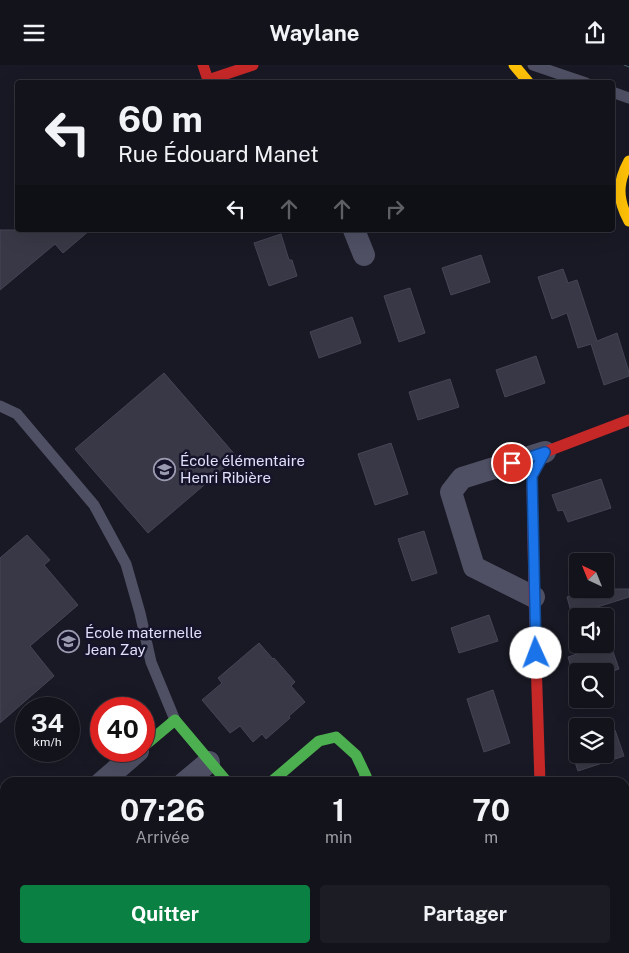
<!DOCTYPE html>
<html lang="fr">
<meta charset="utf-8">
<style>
:root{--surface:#13131c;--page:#1c1c25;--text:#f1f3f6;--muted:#9d9ea3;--line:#32323b;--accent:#0b8043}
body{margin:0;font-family:"Public Sans",sans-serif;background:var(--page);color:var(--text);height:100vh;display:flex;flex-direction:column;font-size:19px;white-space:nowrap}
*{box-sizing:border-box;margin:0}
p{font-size:16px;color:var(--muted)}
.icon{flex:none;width:28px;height:28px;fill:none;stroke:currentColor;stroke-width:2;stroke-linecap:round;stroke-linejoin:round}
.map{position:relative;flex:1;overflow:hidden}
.drawer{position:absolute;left:0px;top:712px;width:630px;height:176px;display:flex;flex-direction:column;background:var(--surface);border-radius:15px 15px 0 0;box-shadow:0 5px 20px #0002,0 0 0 1px var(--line)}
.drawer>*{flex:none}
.guide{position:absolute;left:15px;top:15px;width:600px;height:152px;border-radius:5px;box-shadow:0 5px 20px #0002,0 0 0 1px var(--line);background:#13131c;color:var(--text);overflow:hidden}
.needle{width:32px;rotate:317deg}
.fabs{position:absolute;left:569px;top:488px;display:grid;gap:10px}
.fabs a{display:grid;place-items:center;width:45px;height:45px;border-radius:5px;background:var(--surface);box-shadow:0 5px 20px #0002,0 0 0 1px var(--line);font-size:25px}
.speed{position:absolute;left:15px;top:632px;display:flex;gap:10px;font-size:25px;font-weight:700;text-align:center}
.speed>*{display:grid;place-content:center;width:65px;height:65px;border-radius:50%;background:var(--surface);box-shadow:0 5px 20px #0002,0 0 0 1px var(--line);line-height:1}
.speed small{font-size:12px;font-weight:400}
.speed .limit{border:8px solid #d22;background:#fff;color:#111}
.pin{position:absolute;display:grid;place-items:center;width:42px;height:42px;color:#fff;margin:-21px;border:2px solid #fff;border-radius:50%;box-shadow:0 1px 5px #0007}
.me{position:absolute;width:55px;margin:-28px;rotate:358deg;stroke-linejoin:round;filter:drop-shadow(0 0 4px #0008)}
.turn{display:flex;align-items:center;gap:18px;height:105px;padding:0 20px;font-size:22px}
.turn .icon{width:65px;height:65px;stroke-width:2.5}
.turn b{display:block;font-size:35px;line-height:42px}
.lanes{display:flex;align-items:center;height:48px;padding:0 20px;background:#0003;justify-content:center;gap:25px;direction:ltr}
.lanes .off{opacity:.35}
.eta{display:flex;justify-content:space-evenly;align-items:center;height:85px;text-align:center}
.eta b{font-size:30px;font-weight:700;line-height:35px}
.cta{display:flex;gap:10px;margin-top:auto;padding:10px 20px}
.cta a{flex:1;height:58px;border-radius:5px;background:var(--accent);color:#fff;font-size:20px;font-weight:700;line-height:58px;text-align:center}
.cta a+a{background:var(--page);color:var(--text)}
header{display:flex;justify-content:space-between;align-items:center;height:65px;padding:0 20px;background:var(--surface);font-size:22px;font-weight:700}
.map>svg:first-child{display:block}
</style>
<header><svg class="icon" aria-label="menu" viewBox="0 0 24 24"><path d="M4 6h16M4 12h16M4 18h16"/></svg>Waylane<svg class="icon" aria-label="share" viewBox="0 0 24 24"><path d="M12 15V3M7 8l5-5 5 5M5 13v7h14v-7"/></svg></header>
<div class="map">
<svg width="629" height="888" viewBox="0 0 629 888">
<rect width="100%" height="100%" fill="#191925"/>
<!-- building -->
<g fill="#393846" stroke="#464556">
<path d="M 0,165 L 90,165 L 63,188 L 55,179 L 0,225 Z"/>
<path d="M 281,169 L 289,195 L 292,195 L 297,211 L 269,221 L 254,178 Z"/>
<path d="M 481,190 L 490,217 L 451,230 L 442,203 Z"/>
<path d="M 563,204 L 568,218 L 577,215 L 597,276 L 617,268 L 629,307 L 629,311 L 604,320 L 591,279 L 578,283 L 567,248 L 552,254 L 538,212 Z"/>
<path d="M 410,223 L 425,268 L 399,277 L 384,231 Z"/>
<path d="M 352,252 L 361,278 L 319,293 L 310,267 Z"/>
<path d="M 536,291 L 545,318 L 505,332 L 496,305 Z"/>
<path d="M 164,308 L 237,392 L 148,468 L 75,384 Z"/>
<path d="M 450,314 L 459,342 L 418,355 L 409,327 Z"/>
<path d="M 391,378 L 408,429 L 375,440 L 358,389 Z"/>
<path d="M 601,414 L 611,443 L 568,457 L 563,445 L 558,446 L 552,430 Z"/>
<path d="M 424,466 L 437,508 L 412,516 L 398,474 Z"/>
<path d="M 27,470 L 50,495 L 44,500 L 78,540 L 30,581 L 54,611 L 0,658 L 0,493 Z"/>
<path d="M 592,524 L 629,524 L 629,532 L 572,550 L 567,532 Z"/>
<path d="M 489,550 L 498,576 L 459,588 L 451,563 Z"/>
<path d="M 259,578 L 273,594 L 274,593 L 295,617 L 291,621 L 305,637 L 289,651 L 290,653 L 266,674 L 262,669 L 253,677 L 240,661 L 230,668 L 202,635 L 222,618 L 218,613 Z"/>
<path d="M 610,578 L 619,604 L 605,609 L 605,606 L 578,606 L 578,619 L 576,619 L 568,592 Z"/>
<path d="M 493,625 L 510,678 L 484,687 L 467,634 Z"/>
<path d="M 615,665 L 624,691 L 578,706 L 569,679 L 578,677 L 578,689 L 605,689 L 605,668 Z"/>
</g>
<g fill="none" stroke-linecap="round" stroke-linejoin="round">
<!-- lane -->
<g stroke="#4f5064" stroke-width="11">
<path d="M 533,0 L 586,18"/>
<path d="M 612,27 L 629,33"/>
<path d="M 0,341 L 17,349 L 94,440 L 126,499 L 140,548 L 151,597 L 175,655"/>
</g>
<!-- street -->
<g stroke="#4f5064" stroke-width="22">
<path d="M 354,165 L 364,190"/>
<path d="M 534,532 L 474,502 L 451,427 L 462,413 L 545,387"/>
<path d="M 101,718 L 138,686"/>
<path d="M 184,718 L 209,697"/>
<path d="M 0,803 L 5,799"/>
<path d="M 0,873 L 5,869"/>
<path d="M 625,873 L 629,876"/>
</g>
<!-- fast -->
<g stroke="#4caf50" stroke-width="11">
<path d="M 144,681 L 175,655 L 228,718"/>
<path d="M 270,718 L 319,676 L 336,672 L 356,690 L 366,711 L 360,718"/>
</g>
<!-- slow -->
<g stroke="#ffc107" stroke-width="11">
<path d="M 514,0 L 529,18"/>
<path d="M 629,96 C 617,118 617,134 629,156"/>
</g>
<!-- jam -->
<g stroke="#c62828" stroke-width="11">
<path d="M 203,0 L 208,15 L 253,0"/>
<path d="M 540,718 L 534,532 L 532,411 L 545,387 L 629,355"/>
</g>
<!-- tram -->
<path stroke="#495f6b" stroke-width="1" d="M 624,0 L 629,2"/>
</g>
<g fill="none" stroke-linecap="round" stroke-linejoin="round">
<defs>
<path id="route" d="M 512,398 L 545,387 L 532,411 L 536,588"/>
</defs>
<!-- route casing -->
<use href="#route" stroke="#114b97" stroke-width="12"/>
<!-- route -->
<use href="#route" stroke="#1a73e8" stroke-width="9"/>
</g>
<!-- icons -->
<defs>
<symbol id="school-ring" viewBox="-11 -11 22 22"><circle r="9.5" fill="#15142a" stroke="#9a9ab1" stroke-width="1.5"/><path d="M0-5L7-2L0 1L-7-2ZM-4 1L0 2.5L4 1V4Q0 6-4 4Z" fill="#9a9ab1"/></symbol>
</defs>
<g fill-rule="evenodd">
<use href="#school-ring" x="152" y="392" width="25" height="25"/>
<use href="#school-ring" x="56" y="564" width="25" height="25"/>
</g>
<g text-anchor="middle" stroke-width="5" stroke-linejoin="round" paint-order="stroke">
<!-- poi labels -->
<g font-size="15" fill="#e0e0fc" stroke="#15142a" text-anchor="start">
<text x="180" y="401">École élémentaire<tspan x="180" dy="17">Henri Ribière</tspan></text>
<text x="85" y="573">École maternelle<tspan x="85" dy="17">Jean Zay</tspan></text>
</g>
</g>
</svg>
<div class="fabs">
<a><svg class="needle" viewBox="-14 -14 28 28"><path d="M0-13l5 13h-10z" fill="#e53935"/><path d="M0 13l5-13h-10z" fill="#9d9ea3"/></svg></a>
<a><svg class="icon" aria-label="sound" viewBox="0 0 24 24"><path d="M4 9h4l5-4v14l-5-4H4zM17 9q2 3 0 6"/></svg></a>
<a><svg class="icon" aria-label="search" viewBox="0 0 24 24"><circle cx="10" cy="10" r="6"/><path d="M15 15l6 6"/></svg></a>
<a><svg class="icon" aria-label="layers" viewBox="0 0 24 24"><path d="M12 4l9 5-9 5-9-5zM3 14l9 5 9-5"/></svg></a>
</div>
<div class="speed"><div>34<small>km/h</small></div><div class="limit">40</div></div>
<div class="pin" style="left:512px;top:398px;background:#d93025"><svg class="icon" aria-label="arrive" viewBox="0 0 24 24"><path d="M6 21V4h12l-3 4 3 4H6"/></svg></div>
<svg class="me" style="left:536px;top:588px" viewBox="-20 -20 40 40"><circle r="19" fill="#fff"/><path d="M0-13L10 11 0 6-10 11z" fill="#1a73e8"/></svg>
<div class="guide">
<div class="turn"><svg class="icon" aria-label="left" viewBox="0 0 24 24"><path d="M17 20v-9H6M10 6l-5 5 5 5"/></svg><div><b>60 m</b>Rue Édouard Manet</div></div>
<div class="lanes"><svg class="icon" aria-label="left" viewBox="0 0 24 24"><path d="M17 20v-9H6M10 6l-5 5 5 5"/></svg><svg class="icon off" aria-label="ahead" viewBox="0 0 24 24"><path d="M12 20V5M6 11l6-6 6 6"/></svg><svg class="icon off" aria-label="ahead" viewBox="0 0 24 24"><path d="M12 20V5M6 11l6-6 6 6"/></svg><svg class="icon off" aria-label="right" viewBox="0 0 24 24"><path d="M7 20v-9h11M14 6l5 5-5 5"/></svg></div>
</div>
<section class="drawer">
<div class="eta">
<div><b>07:26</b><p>Arrivée</p></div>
<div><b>1</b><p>min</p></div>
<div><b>70</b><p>m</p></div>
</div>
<div class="cta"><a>Quitter</a><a>Partager</a></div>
</section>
</div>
